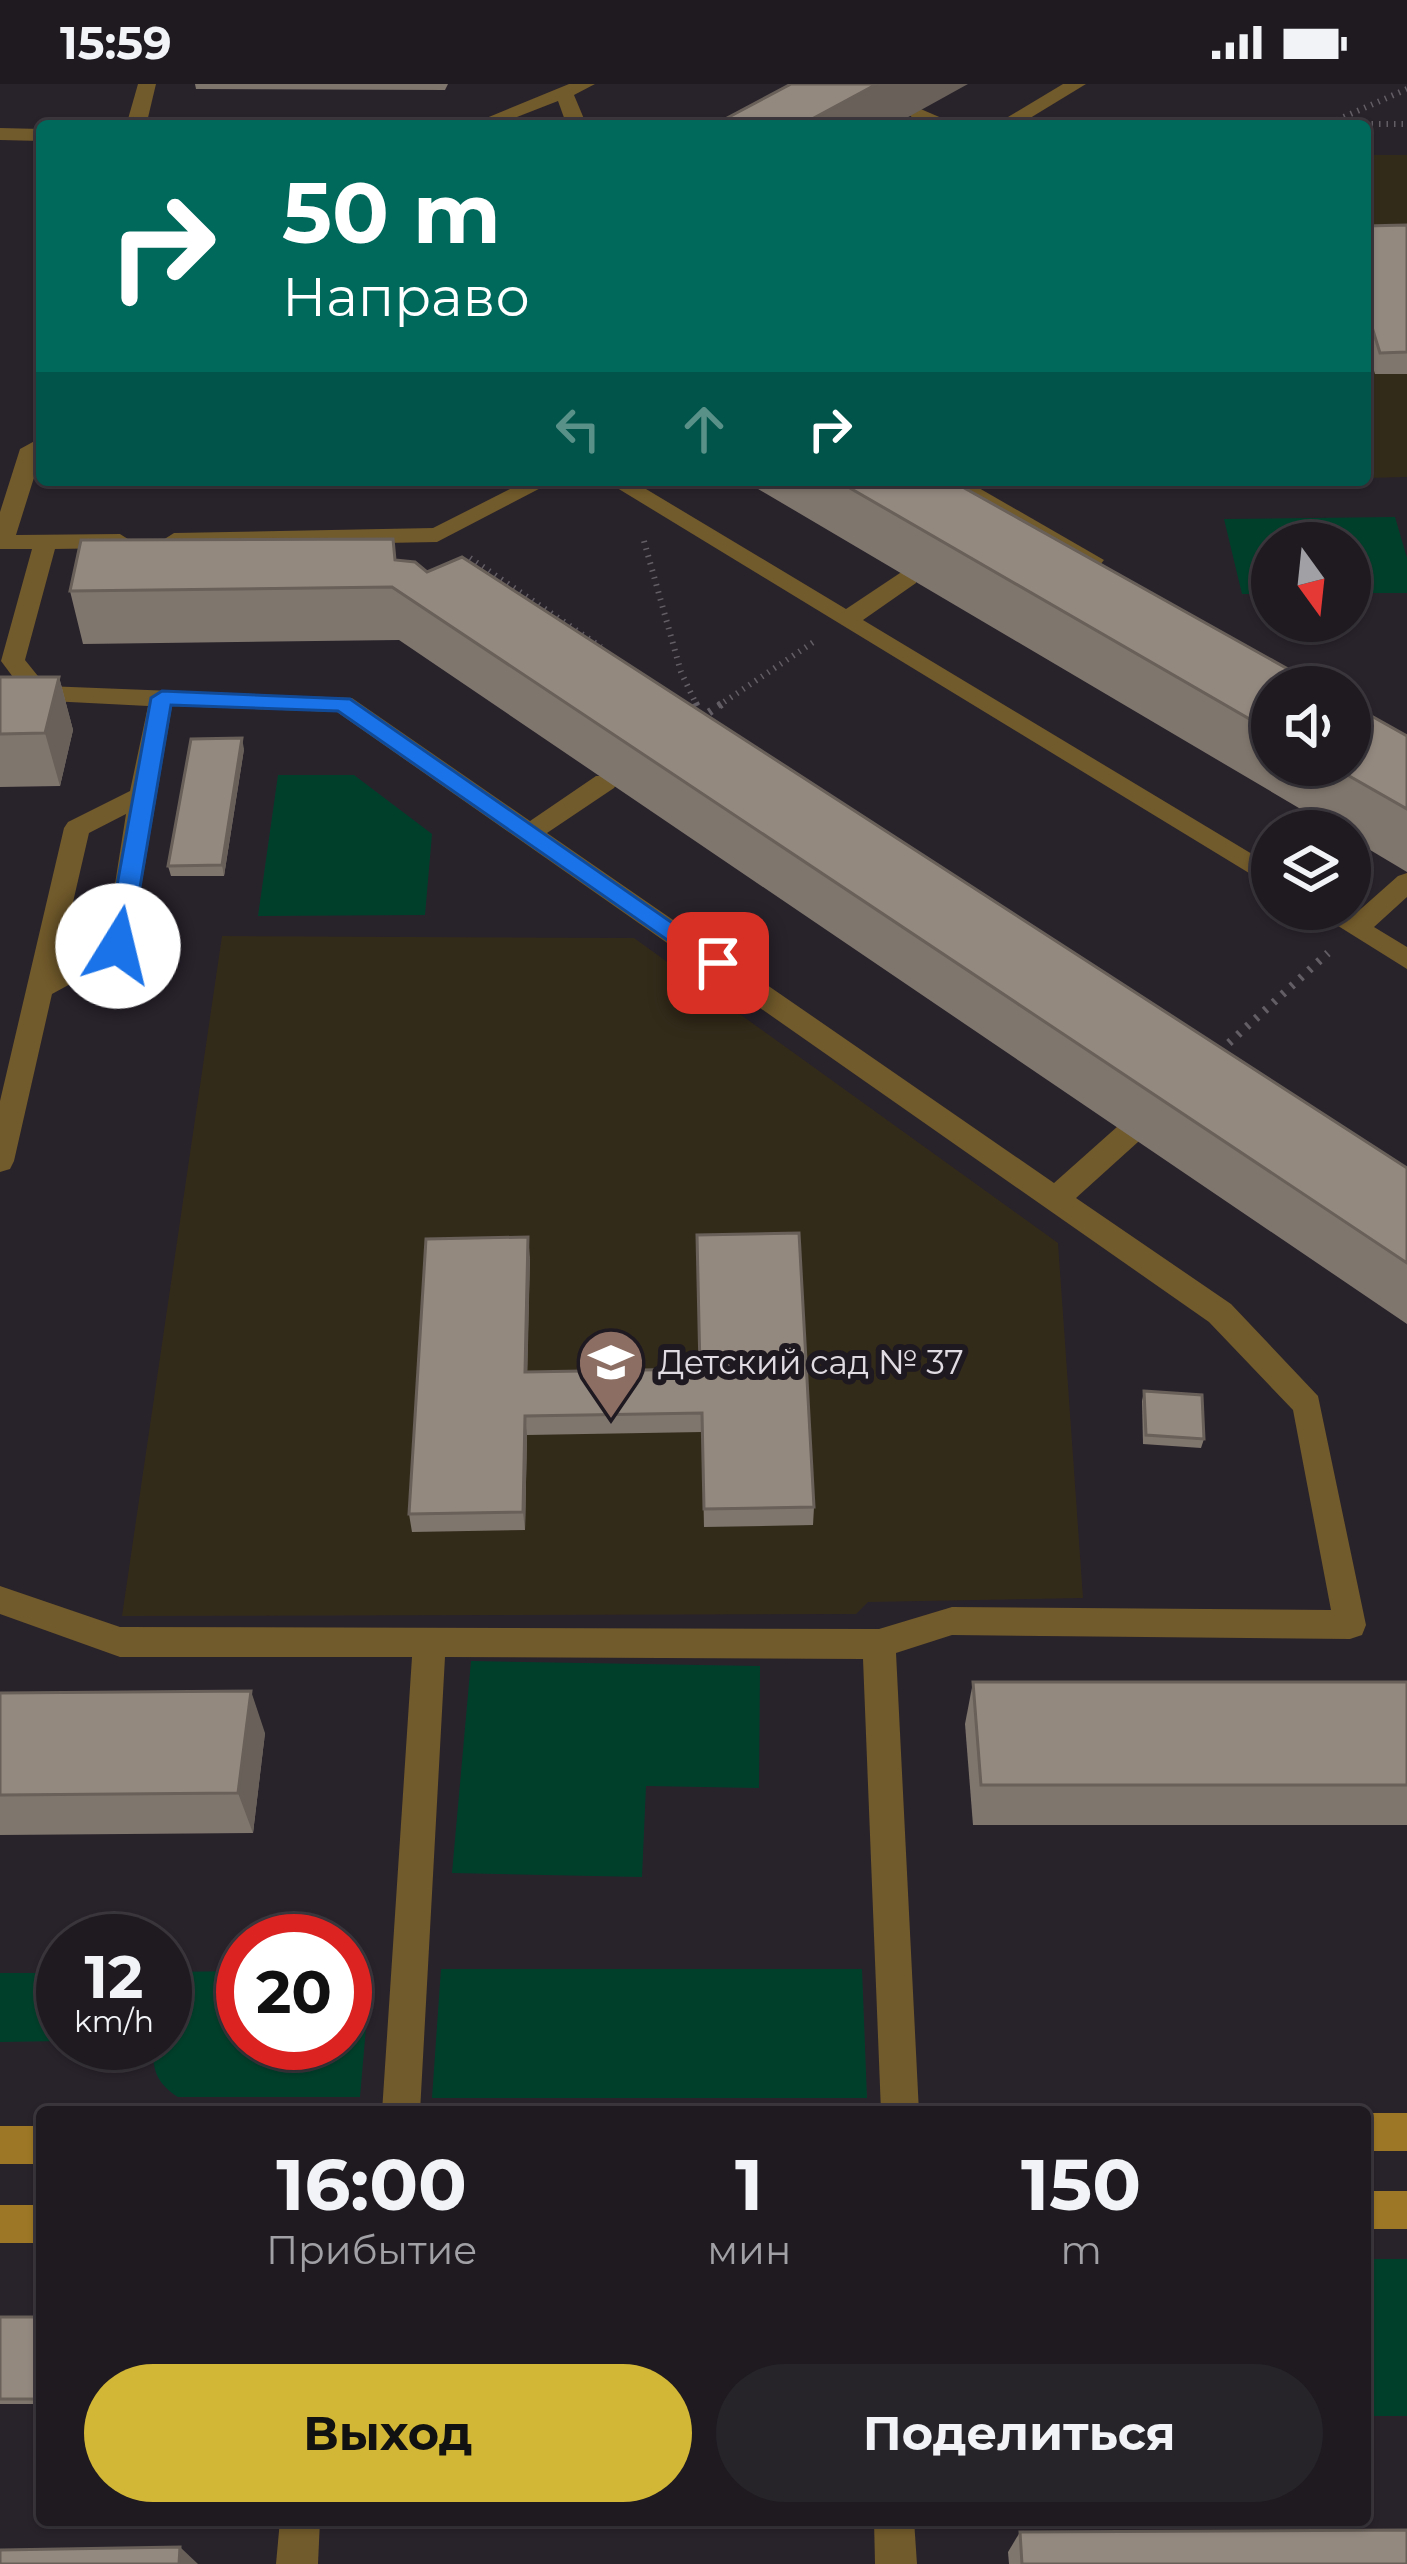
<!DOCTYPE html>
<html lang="ru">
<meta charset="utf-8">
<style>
:root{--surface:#1e1a20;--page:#262329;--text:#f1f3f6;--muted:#a1a1a5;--line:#3c383e;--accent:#d2b736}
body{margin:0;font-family:Montserrat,sans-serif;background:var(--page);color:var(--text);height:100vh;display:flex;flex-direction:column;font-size:45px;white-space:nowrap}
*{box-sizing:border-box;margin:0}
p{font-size:39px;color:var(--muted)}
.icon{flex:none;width:66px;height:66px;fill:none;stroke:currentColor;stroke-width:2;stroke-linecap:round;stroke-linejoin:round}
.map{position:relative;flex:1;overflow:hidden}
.drawer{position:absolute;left:36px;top:2022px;width:1335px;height:420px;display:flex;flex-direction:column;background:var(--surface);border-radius:12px;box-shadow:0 3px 9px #0004,0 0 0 3px var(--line)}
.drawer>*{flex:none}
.banner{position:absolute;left:36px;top:36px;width:1335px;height:366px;border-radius:12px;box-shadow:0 3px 9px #0004,0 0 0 3px var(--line);background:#00695c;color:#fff;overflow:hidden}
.needle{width:78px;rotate:165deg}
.controls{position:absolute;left:1251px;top:438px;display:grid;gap:24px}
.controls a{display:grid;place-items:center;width:120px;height:120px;border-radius:50%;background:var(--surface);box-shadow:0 3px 9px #0004,0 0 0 3px var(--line);font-size:60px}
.speed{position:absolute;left:36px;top:1830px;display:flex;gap:24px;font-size:60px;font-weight:700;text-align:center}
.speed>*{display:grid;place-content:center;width:156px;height:156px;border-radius:50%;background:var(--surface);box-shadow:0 3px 9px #0004,0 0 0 3px var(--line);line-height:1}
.speed small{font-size:30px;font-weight:400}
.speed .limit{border:18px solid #d22;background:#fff;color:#111}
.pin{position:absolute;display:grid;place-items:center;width:102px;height:102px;color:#fff;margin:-51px;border-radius:24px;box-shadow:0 6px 18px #0006}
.me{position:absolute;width:132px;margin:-66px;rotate:9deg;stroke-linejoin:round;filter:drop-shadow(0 0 9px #0008)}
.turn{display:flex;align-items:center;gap:42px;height:252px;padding:0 48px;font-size:54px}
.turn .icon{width:156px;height:156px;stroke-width:2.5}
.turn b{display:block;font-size:84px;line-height:102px}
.lanes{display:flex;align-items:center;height:114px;padding:0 48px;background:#0003;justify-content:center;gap:60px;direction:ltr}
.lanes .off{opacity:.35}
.eta{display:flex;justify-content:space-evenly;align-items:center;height:204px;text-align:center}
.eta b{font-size:72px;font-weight:700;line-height:84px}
.primary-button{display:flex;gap:24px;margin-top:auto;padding:24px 48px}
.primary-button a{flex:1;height:138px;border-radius:72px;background:var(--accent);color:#111;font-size:48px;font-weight:700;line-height:138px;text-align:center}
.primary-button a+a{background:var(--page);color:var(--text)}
.status{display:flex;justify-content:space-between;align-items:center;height:84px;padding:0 60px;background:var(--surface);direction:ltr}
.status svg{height:33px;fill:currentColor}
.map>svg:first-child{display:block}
</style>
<div class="status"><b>15:59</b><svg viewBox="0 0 49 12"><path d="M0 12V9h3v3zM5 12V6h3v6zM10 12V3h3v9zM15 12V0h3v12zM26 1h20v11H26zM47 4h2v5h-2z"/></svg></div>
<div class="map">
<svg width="1407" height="2480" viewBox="0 0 1407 2480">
<rect width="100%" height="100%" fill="#28222b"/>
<!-- education -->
<g fill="#332b1a">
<path d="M 1365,71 L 1407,71 L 1407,393 L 1365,394 Z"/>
<path d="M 222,852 L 634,854 L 1058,1159 L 1083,1514 L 868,1518 L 856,1530 L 122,1532 Z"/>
</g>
<!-- green -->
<g fill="#00402b">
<path d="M 1395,433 L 1407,474 L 1407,509 L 1350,509 L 1350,459 L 1272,459 L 1272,510 L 1242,510 L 1224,435 Z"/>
<path d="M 278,691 L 354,691 L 432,750 L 425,831 L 258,832 Z"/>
<path d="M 471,1577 L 760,1582 L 759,1704 L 646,1702 L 642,1793 L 452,1789 Z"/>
<path d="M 441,1885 L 862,1885 L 867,2014 L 432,2014 Z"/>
<path d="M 371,1886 L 360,2013 L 178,2013 C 156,1999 152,1985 153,1959 L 165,1959 L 165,1888 L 243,1887 L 243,1959 L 345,1959 L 345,1887 Z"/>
<path d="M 0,1889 L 63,1889 L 63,1957 L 0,1958 Z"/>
<rect x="1365" y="2175" width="42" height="157"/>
</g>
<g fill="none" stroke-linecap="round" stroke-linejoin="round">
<!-- path-far1 -->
<g stroke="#635d65" stroke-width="6" stroke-dasharray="1.5 6" stroke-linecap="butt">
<path d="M 1337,36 L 1407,5"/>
<path d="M 1079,40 L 1407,40"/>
<path d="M 644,457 L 681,588 L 697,622"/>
<path d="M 470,474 L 601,563"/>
<path d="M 718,622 L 815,557"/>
</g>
<!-- path -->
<g stroke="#635d65" stroke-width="8" stroke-dasharray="3 9" stroke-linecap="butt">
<path d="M 695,619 L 702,633 L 723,619"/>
<path d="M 1220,967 L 1328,869"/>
</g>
<!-- lane -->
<g fill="#715a2b" fill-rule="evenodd">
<path d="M 138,0 L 156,0 L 146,42 L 126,42 Z"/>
<path d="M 569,0 L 595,0 L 574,11 L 587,42 L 567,42 L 558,17 L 494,42 L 467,42 Z"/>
<path d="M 1063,0 L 1086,0 L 1017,42 L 993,42 Z"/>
<path d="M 916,23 L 951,38 L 954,42 C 936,42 920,42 907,29 Z"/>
<path d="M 0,44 L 42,45 L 42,57 L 0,56 Z"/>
<path d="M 42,353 L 42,368 L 16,451 L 120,450 L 131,457 L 120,464 L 55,465 L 25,576 L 46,602 L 352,614 L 530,737 L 596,692 L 614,692 L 618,698 L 614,704 L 547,749 L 1054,1099 L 1118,1042 L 1138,1042 L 1142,1050 L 1138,1058 L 1076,1114 L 1231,1220 L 1318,1312 L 1366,1541 L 1362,1551 L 1350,1555 L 952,1551 L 896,1569 L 919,2028 L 881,2028 L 863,1575 L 445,1573 L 420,2028 L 382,2028 L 412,1573 L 120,1573 L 0,1530 L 0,1502 L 120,1543 L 879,1545 L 952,1523 L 1331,1526 L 1293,1326 L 1209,1238 L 337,628 L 172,622 L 131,862 L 127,869 L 52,910 L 14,1077 L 10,1085 L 0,1088 L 0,1017 L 64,744 L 68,738 L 130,707 L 148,622 L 30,616 L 1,577 L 32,465 L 0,465 L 0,428 L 20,365 ZM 126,730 L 106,857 L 58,883 L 89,749 Z"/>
<path d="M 528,396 L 556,396 L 437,458 L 174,463 L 163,456 L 174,449 L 433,444 Z"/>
<path d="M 604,396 L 631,396 L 846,525 L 900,489 L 916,489 L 916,499 L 863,536 L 1272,782 L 1272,803 Z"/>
<path d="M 938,396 L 965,396 L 1104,476 L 1100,481 L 1084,481 Z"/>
<path d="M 1407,789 L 1407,813 L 1374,843 L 1407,863 L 1407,885 L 1311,825 L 1344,825 L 1354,831 L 1398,792 Z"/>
<path d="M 280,2436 L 320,2436 L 318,2480 L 276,2480 Z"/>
<path d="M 874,2436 L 914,2436 L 917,2480 L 875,2480 Z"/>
</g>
<!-- secondary -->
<g fill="#9d7725" fill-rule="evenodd">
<rect x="1365" y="2029" width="42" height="38"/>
<rect x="0" y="2042" width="42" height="38"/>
<rect x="1365" y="2107" width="42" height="38"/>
<rect x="0" y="2121" width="42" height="38"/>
</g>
</g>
<!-- wall -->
<g fill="#7f766d">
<path d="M 195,0 L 448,0 L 445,6 L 196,5 Z"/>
<path d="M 1407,141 L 1407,290 L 1375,290 L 1365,258 L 1365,142 Z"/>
<path d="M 743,396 L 950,396 L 1272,603 L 1272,681 L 1350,681 L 1407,652 L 1407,788 L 1350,754 L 1350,747 L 1338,747 Z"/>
<path d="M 395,476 L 427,488 L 1407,1084 L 1407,1240 L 399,556 L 83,560 L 70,507 Z"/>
<path d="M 0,593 L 59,593 L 73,646 L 60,702 L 0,703 Z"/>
<path d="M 244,665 L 224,792 L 171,792 L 168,782 Z"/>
<path d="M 530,1173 L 527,1288 L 700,1285 L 814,1423 L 813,1441 L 704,1443 L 702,1348 L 527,1351 L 525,1446 L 412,1448 L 409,1430 Z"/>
<path d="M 1144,1307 L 1204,1355 L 1201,1364 L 1143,1360 L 1142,1317 Z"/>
<path d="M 973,1598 L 1407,1598 L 1407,1741 L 973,1741 L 965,1640 Z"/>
<path d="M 0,1609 L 265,1649 L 253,1749 L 0,1751 Z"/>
<rect x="0" y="2233" width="42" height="87"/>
<path d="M 1020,2448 L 1407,2480 L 1009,2480 L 1008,2468 Z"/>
</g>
<!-- shaded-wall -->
<g fill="#686059">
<path d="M 877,0 L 968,0 L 892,42 L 799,42 Z"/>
<path d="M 59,593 L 73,646 L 60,702 L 45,649 Z"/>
<path d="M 242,654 L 244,665 L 224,792 L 222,781 Z"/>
<path d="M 528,1153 L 530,1173 L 527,1307 L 525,1288 Z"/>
<path d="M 525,1332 L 527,1351 L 525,1446 L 523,1428 Z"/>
<path d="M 251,1607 L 265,1649 L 253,1749 L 238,1709 Z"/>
<path d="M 180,2463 L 198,2480 L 179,2480 Z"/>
</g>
<!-- building -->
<g fill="#94897f" stroke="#686059" stroke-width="3">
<path d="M 791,0 L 877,0 L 799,42 L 712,42 Z"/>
<path d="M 1407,141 L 1407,268 L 1380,269 L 1367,227 L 1365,227 L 1365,142 Z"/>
<path d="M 836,396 L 950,396 L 1320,603 L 1272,603 L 1272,648 Z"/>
<path d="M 393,455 L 395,476 L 415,478 L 427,488 L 462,473 L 1407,1084 L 1407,1179 L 392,503 L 70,507 L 81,456 Z"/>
<path d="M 0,593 L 59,593 L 45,649 L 0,650 Z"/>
<path d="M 1350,620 L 1407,652 L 1407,725 L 1330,681 L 1350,681 Z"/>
<path d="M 242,654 L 222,781 L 168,782 L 191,655 Z"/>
<path d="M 799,1149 L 814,1423 L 704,1425 L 702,1329 L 525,1332 L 523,1428 L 409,1430 L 426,1155 L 528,1153 L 525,1288 L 700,1285 L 697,1151 Z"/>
<path d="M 1144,1307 L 1202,1311 L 1204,1355 L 1146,1351 Z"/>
<path d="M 973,1598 L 1407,1598 L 1407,1701 L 981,1701 Z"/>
<path d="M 251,1607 L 238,1709 L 0,1711 L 0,1609 Z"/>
<rect x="0" y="2233" width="42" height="82"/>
<path d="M 1407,2446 L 1407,2480 L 1022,2480 L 1020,2448 Z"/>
<path d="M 180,2463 L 179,2480 L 0,2480 L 0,2466 Z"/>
</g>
<!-- route -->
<path fill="#1a73e8" stroke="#114b97" stroke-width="3" d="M 162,607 L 350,615 L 730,879 L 718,888 L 709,885 L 338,627 L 171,621 L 130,862 L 118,871 L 109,868 L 106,862 L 151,614 Z"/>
<!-- icons -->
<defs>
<symbol id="school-pin" viewBox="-11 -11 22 30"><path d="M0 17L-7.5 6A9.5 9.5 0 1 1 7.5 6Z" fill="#8d6e63" stroke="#1e1821"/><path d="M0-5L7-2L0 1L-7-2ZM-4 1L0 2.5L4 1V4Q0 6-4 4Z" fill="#fff"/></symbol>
</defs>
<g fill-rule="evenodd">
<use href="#school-pin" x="573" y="1240" width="76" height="104"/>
</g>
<g text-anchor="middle" stroke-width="12" stroke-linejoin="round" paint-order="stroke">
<!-- poi labels -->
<g font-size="33" fill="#e0dbe2" stroke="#1e1821" text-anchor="start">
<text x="658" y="1290">Детский сад № 37</text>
</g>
</g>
</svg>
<div class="controls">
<a><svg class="needle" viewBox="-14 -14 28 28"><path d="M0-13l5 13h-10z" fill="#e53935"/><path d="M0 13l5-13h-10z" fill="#a1a1a5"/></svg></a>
<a><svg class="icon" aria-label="sound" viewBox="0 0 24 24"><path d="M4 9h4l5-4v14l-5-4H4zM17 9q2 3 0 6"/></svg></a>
<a><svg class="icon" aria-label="layers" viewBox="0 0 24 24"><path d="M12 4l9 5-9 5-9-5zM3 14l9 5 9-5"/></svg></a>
</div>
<div class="speed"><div>12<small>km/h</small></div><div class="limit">20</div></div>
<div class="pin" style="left:718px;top:879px;background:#d93025"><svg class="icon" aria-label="arrive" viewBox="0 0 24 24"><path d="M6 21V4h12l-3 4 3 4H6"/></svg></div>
<svg class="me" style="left:118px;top:862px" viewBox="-20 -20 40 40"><circle r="19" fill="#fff"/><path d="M0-13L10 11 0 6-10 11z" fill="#1a73e8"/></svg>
<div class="banner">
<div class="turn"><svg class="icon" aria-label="right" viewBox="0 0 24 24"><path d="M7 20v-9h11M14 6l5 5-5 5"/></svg><div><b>50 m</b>Направо</div></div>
<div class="lanes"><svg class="icon off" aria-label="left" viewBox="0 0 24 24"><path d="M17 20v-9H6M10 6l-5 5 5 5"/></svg><svg class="icon off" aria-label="ahead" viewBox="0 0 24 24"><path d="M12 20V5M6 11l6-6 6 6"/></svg><svg class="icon" aria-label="right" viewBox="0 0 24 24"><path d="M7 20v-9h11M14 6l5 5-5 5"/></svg></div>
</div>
<section class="drawer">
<div class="eta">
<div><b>16:00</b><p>Прибытие</p></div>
<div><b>1</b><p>мин</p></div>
<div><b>150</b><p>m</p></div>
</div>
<div class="primary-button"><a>Выход</a><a>Поделиться</a></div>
</section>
</div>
